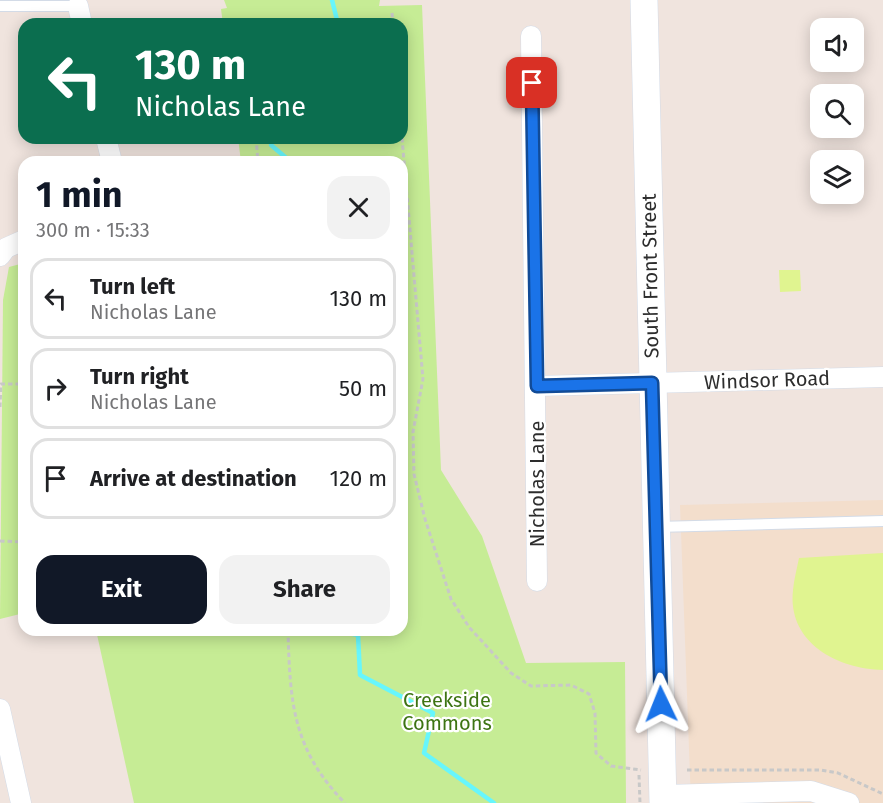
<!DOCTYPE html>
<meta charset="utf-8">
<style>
:root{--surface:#fff;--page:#f2f2f2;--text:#202124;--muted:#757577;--line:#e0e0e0;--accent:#111827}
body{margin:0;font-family:"Fira Sans",sans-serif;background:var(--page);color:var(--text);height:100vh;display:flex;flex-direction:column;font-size:22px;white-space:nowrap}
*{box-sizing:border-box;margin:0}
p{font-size:20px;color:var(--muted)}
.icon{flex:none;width:33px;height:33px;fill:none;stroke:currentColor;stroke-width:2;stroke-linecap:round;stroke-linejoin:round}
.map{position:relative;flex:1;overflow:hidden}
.panel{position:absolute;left:18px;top:156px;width:390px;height:480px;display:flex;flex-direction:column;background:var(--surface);border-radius:18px;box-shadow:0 3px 15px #0003}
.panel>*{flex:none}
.top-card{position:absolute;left:18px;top:18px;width:390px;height:126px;border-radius:18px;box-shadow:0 3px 15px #0003;background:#0b6e4f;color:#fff;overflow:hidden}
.buttons{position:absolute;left:810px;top:18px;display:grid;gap:12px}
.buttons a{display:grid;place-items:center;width:54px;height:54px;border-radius:12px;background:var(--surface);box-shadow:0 3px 15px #0003;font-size:30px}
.pin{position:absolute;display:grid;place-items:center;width:51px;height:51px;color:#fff;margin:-26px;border-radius:12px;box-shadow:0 3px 9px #0006}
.me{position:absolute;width:66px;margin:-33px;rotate:358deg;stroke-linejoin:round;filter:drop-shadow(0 0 4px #0008)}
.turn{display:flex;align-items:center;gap:21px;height:126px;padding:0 18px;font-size:27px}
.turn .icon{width:78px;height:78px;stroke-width:2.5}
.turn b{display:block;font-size:42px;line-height:51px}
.round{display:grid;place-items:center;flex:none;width:63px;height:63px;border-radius:18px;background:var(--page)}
.headline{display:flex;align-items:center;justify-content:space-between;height:102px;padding:0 18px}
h1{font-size:36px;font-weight:700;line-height:45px;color:var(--accent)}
.cta{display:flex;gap:12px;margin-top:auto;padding:12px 18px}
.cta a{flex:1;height:69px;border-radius:18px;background:var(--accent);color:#fff;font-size:24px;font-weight:700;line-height:69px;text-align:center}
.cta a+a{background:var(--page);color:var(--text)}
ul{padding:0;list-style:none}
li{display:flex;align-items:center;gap:18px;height:81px;margin:0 12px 9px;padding:0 6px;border:3px solid var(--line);border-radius:18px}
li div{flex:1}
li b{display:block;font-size:22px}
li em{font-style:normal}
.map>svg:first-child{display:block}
</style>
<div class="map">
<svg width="883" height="803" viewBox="0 0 883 803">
<rect width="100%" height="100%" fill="#f0e4de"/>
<!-- education -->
<path fill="#f3decc" d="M 883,500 L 883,803 L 691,803 L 680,505 Z"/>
<!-- green -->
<g fill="#c6ec95">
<path d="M 224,0 L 380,0 L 379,6 L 422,5 L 441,470 L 482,536 L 526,663 L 625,662 L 626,803 L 134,803 L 96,630 L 402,630 L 402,162 L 241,162 L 238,138 L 402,138 L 402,24 L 223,24 L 221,9 L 227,8 Z"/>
<path d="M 24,263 L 24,613 L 0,619 L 3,300 L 9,267 Z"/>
</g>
<!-- pitch -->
<g fill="#e0f490">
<path d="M 779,270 L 800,270 L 801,291 L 780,292 Z"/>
<path d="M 883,553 L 883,670 C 838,669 787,643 793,590 C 794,579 797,568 799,558 Z"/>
</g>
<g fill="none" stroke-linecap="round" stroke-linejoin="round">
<!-- stream -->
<g stroke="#67f6fc" stroke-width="4.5">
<path d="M 332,0 L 338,24"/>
<path d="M 273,138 L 271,145 L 291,162"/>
<path d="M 335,630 L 358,635 L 360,675 L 433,713 L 424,753 L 494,803"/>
</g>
<defs>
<g id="lane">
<path d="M 0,6 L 78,6"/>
<path d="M 656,527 L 883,521"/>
</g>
<g id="street">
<path d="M 78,6 L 82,24"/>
<path d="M 531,36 L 537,581"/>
<path d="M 106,138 L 112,162"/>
<path d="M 0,256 L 6,248 L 24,240"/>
<path d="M 537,386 L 883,377"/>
<path d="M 0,709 L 21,803"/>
<path d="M 663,795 L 811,791 L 849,803"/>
</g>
<path id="secondary" d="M 644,0 L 663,803"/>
</defs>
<!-- lane casing -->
<use href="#lane" stroke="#d3dbe7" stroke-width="12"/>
<!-- street casing -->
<use href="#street" stroke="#d3dbe7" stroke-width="21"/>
<!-- secondary casing -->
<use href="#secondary" stroke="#d3dbe7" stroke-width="28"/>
<!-- path -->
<g stroke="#c8c8c8" stroke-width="3" stroke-dasharray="4.5 3" stroke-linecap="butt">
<path d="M 392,13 L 393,24"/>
<path d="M 256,138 L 258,162"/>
<path d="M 402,138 L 423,379 L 413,432 L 414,474 L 425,519 L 451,599 L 469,627 L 511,673 L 531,686 L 571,685 L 589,694 L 595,713 L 596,753 L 611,766 L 641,770"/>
<path d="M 0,407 L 1,384 L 24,384"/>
<path d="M 0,541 L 24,542"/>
<path d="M 288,630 C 290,701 292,749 345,803"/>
<path d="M 687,770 L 820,770 L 838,773 L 883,794"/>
<path d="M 639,775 L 640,803"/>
</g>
<!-- lane -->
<use href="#lane" stroke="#fff" stroke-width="10"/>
<!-- street -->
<use href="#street" stroke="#fff" stroke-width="20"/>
<!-- secondary -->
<use href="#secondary" stroke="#fff" stroke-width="27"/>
</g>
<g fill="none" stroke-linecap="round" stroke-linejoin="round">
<defs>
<path id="route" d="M 532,83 L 537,386 L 652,383 L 661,704"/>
</defs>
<!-- route casing -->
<use href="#route" stroke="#114b97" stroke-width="15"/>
<!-- route -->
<use href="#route" stroke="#1a73e8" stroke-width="10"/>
</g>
<g text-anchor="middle" stroke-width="4.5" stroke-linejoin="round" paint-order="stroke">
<!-- street labels -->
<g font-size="20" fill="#2d2d2d" stroke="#fff">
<text transform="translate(650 276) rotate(-91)" y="7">South Front Street</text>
<text transform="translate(767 380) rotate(-2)" y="7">Windsor Road</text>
<text transform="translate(537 484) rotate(-90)" y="7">Nicholas Lane</text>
</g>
<!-- park labels -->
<g font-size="20" fill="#3d7413" stroke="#fff">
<text x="447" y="707">Creekside<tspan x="447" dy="23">Commons</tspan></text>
</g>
</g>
</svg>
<div class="buttons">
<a><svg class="icon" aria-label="sound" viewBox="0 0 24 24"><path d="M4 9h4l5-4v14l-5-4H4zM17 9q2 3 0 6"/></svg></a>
<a><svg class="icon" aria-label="search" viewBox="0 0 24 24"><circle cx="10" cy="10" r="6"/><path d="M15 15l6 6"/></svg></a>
<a><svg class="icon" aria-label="layers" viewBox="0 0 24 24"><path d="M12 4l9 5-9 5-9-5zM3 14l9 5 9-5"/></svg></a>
</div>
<div class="pin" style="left:532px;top:83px;background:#d93025"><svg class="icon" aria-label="arrive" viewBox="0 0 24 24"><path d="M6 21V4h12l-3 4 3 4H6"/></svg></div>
<svg class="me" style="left:661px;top:704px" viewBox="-20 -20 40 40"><path d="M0-17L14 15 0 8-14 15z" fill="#1a73e8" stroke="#fff" stroke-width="4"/></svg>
<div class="top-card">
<div class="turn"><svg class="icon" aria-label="left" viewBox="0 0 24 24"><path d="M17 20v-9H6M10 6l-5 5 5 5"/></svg><div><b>130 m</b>Nicholas Lane</div></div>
</div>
<section class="panel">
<div class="headline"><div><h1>1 min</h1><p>300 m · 15:33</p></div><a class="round"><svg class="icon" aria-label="close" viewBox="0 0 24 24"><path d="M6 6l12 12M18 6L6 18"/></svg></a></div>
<ul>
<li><svg class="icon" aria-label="left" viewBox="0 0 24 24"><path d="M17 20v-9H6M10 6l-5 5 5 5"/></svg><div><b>Turn left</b><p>Nicholas Lane</p></div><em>130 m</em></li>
<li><svg class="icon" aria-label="right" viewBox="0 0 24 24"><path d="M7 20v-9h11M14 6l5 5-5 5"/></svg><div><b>Turn right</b><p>Nicholas Lane</p></div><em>50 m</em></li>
<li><svg class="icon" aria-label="arrive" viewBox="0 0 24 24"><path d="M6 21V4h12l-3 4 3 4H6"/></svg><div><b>Arrive at destination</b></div><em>120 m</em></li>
</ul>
<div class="cta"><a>Exit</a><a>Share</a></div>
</section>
</div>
